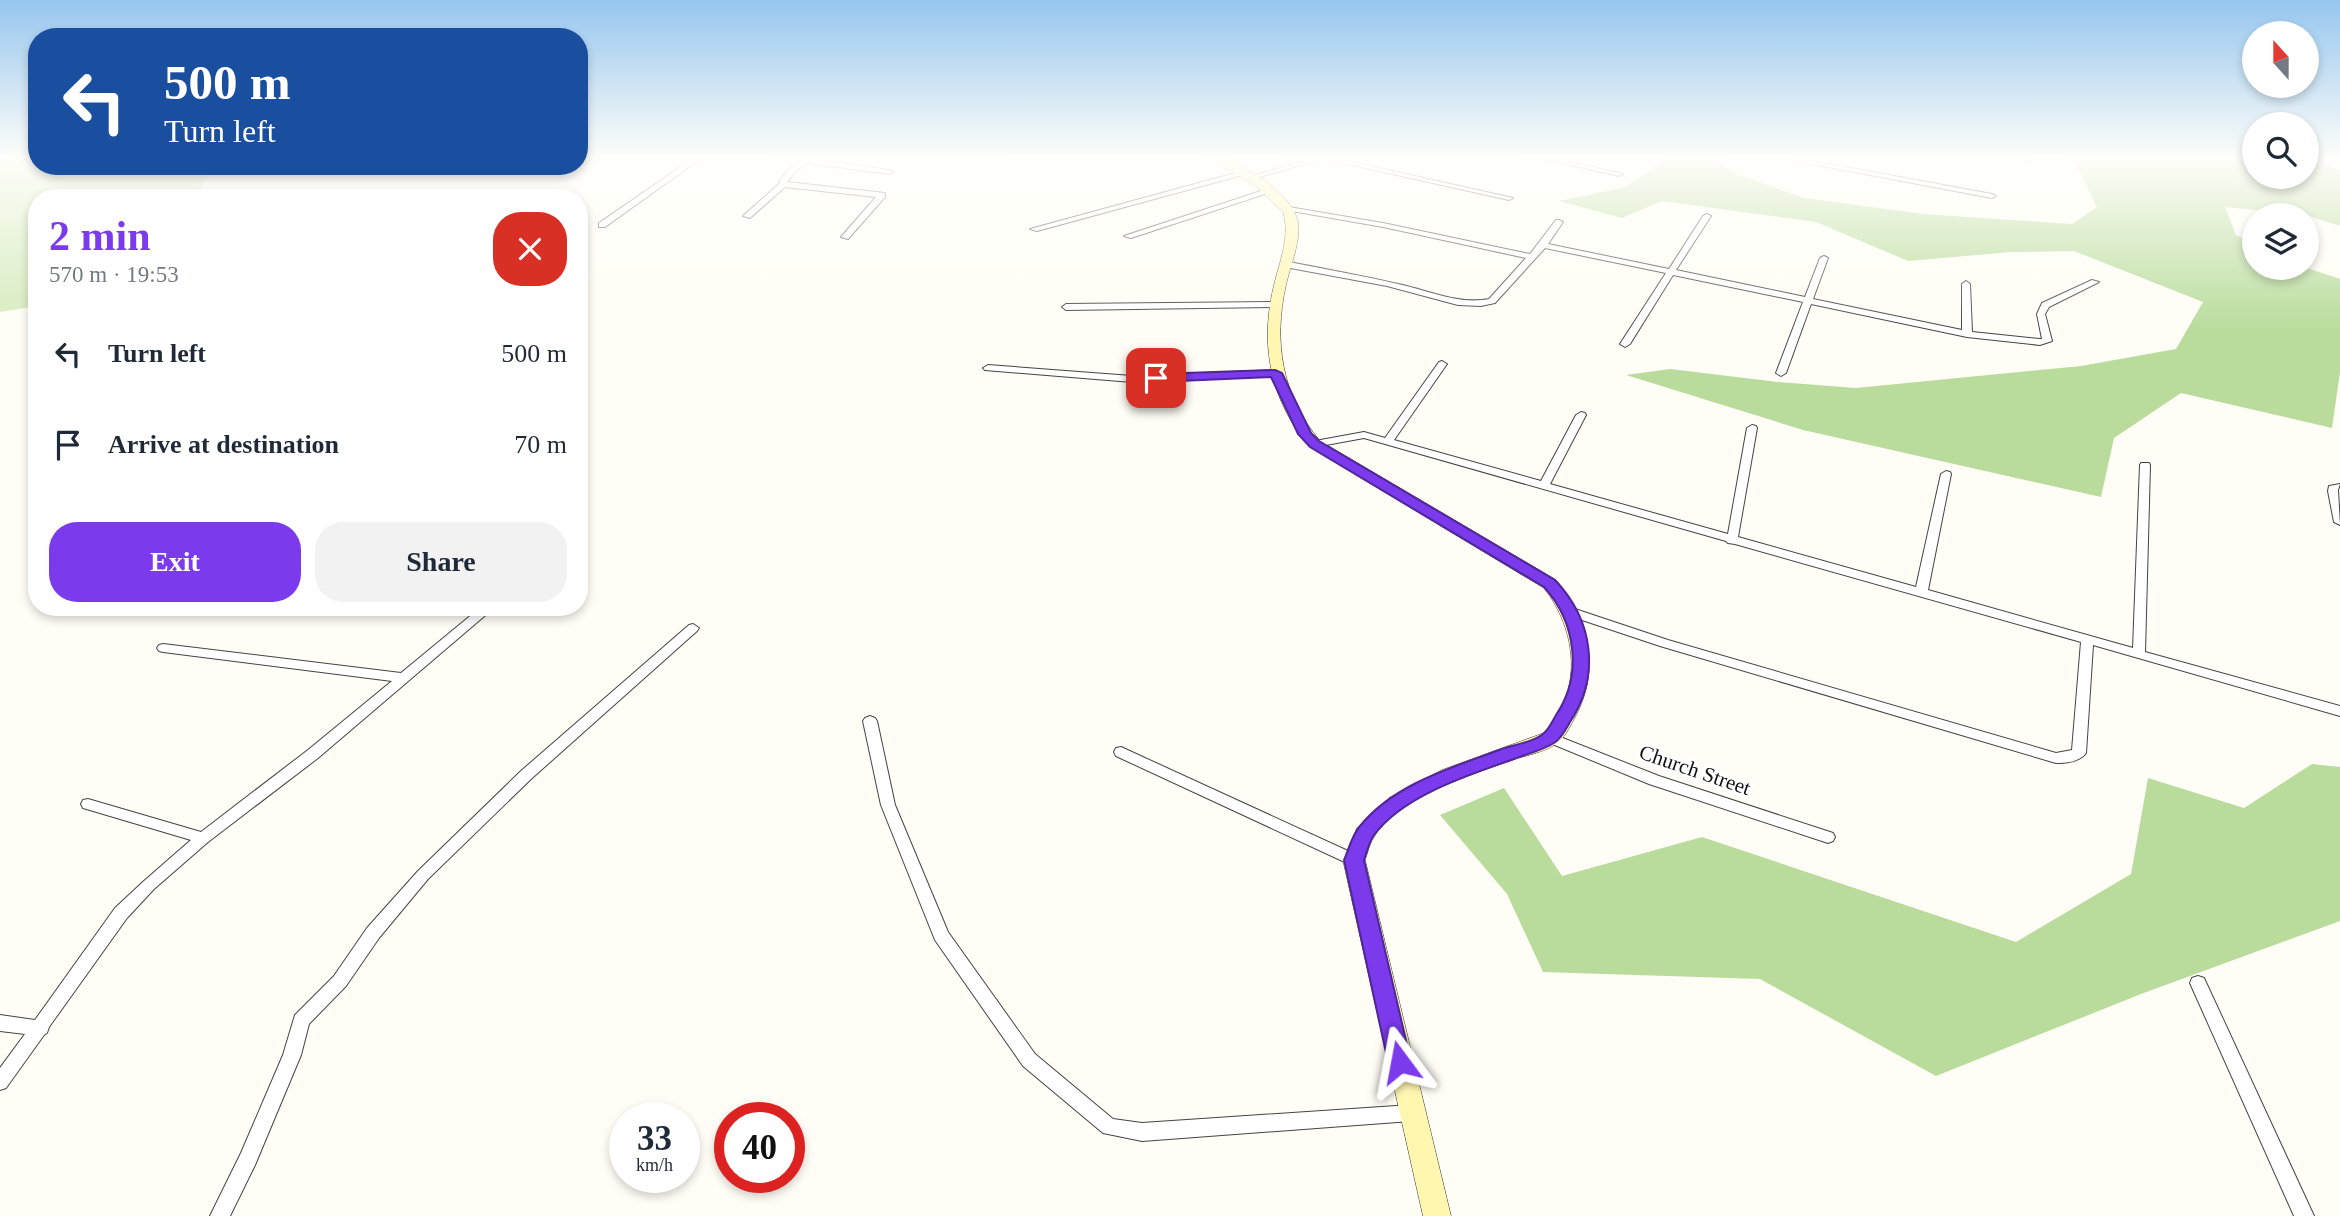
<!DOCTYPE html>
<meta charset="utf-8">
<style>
:root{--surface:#fff;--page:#f2f2f3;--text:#1f2937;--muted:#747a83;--accent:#7c3aed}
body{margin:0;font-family:"Times New Roman",serif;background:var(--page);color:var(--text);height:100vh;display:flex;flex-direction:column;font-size:26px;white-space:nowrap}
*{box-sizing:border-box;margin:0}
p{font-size:23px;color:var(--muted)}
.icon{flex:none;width:38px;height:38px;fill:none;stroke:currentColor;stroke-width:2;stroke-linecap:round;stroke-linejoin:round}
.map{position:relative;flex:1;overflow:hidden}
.drawer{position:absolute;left:28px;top:189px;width:560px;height:427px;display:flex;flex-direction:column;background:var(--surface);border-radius:28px;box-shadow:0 4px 10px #0003}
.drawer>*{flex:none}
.top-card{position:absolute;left:28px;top:28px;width:560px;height:147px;border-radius:28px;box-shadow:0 4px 10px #0003;background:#1a4fa0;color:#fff;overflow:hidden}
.needle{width:46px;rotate:339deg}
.fabs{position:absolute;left:2242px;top:21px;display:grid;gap:14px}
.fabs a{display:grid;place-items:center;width:77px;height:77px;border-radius:50%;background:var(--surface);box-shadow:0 4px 10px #0003;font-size:35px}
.speed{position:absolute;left:609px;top:1102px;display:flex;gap:14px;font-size:35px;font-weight:700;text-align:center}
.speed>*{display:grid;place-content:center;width:91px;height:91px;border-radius:50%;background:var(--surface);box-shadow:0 4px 10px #0003;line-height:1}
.speed small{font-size:18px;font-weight:400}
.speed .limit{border:10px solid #d22;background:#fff;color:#111}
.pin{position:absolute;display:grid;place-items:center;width:60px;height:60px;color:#fff;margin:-30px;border-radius:14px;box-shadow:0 4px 10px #0006}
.me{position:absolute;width:77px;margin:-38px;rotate:347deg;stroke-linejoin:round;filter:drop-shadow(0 0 5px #0008)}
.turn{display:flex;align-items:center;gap:24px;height:147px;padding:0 21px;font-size:32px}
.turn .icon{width:91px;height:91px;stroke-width:2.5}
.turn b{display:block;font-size:49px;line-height:60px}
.round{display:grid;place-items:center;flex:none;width:74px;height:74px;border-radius:28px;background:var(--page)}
.head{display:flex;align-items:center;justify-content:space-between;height:119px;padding:0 21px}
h1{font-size:42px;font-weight:600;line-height:52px;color:var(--accent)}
.primary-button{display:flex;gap:14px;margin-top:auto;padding:14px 21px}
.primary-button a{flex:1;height:80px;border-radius:28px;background:var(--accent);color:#fff;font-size:28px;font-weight:600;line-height:80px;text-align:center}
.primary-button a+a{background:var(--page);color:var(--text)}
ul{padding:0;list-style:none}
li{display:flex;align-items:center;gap:21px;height:91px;padding:0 21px}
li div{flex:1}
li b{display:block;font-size:26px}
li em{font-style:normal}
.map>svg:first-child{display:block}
</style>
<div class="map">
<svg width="2340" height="1216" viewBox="0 0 2340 1216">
<rect width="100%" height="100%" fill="#fffdf5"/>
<!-- green -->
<path fill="#d5ebbd" d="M 0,159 L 37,159 L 37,166 L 211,166 L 196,198 L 37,198 L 37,306 L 0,312 Z"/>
<!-- forest -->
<g fill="#b9dc9c">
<path d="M 1666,159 L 1718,159 L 1731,172 L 1804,198 L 1923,214 L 2072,224 L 2097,207 L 2073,159 L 2254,159 L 2254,177 L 2306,177 L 2307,159 L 2340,170 L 2340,226 L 2306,215 L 2225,207 L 2236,235 L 2254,244 L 2254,268 L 2307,268 L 2340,279 L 2340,372 L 2332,428 L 2181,393 L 2114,438 L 2101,497 L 1803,430 L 1626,375 L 1670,369 L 1778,382 L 1856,388 L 2081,366 L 2176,349 L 2203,302 L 2074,251 L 2011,252 L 1908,261 L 1816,222 L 1662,201 L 1622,218 L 1559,201 L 1626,187 Z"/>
<path d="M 2312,764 L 2340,767 L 2340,921 L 2141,994 L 1936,1076 L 1760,979 L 1543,972 L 1507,894 L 1440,815 L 1504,788 L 1562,876 L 1702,837 L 2016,942 L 2131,874 L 2148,778 L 2244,808 Z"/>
</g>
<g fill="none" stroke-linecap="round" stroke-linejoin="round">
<defs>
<g id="street">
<path d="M 692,159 L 700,159 L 605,227 L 599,227 L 599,223 Z"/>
<path d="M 804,159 L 815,159 L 889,170 L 893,172 L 889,174 L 814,164 L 810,162 L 796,171 L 787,182 L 885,193 L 885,197 L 848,239 L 841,237 L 876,197 L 785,187 L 750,218 L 743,216 L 780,183 L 779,182 L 790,167 Z"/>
<path d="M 1310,159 L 1322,159 L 1249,180 L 1245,178 Z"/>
<path d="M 1325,159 L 1339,159 L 1513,198 L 1509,200 Z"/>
<path d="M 1543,159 L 1558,159 L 1623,174 L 1619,176 Z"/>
<path d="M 1785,159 L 1802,159 L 1992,194 L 1996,196 L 1992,198 Z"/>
<path d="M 2019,159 L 2030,159 L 2031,160 L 2027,162 Z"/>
<path d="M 1239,172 L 1246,174 L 1037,231 L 1030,229 Z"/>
<path d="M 1267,189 L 1274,191 L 1131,238 L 1124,236 Z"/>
<path d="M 1283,206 L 1383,223 L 1530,254 L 1556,220 L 1559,220 L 1563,222 L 1548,244 L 1669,269 L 1703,216 L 1707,214 L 1711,216 L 1676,270 L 1805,297 L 1820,258 L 1824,256 L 1828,258 L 1813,299 L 1962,330 L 1962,284 L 1966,281 L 1970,284 L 1972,332 L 2040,339 L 2042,339 L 2037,314 L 2042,303 L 2092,280 L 2099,282 L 2049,307 L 2045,314 L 2052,341 L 2040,345 L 1967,337 L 1811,304 L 1786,373 L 1781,376 L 1776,373 L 1803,302 L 1673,275 L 1630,344 L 1625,347 L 1620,344 L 1666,273 L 1545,248 L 1495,303 L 1481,306 L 1458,305 L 1387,286 L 1285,267 L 1281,264 L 1285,261 C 1323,269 1361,275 1398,284 C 1428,290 1457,305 1489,299 L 1526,258 L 1383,227 L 1286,210 L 1282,208 Z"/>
<path d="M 1275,302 L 1279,305 L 1278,307 L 1066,310 L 1062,307 L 1066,304 Z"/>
<path d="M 1442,361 L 1447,364 L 1394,440 L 1541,481 L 1576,415 L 1581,412 L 1585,413 L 1586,415 L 1550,484 L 1728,534 L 1747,428 L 1752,425 L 1756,426 L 1757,428 L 1738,537 L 1916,587 L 1941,474 L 1946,471 L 1950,472 L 1951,474 L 1928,590 L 2133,648 L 2140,465 L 2141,463 L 2149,463 L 2150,465 L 2145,652 L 2340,706 L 2340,716 L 2093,645 L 2086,753 C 2080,762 2066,763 2056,763 L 1660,646 L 1567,615 L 1565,612 L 1567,609 L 1575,609 L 1668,640 L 2056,753 L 2072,750 L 2081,642 L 1735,544 L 1728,543 L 1726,541 L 1364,438 L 1315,447 L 1310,444 L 1315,441 L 1364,432 L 1385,438 L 1439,362 Z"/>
<path d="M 988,365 L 1132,376 L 1275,370 L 1280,373 L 1275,376 L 1132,382 L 985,370 L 983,368 Z"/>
<path d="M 2340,484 L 2338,490 L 2340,525 L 2334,522 L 2328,491 L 2329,486 Z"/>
<path d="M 481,607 L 495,607 L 318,758 L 208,842 L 154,889 L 127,918 L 49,1027 L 47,1033 L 44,1035 L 6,1088 L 0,1090 L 0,1068 L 25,1034 L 0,1031 L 0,1015 L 35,1020 L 115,908 L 144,881 L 191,840 L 83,808 L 81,804 L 83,800 L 88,799 L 201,832 L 308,750 L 392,681 L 163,652 L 159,651 L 157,648 L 159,645 L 163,644 L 401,673 Z"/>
<path d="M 693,624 L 699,628 L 697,631 L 531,779 L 428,879 L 379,938 L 346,986 L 309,1024 L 301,1055 L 255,1165 L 230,1216 L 210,1216 L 241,1153 L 283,1055 L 295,1015 L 334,976 L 367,928 L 418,871 L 521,771 L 689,625 Z"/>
<path d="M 870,716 L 875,718 L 877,721 L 895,805 L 948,932 L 1035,1054 L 1113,1119 L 1142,1123 L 1411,1105 L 1417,1107 L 1420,1113 L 1417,1119 L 1411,1121 L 1142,1141 L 1103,1133 L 1023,1066 L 935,940 L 881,805 L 863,721 L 865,718 Z"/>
<path d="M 1550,733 L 1659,776 L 1833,833 L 1835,837 L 1833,841 L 1828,843 L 1649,784 L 1545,741 L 1543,738 L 1545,735 Z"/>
<path d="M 1121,747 L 1359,856 L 1362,860 L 1359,864 L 1354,866 L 1349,864 L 1116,756 L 1114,752 L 1116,748 Z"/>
<path d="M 2198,976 L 2204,978 L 2314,1216 L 2294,1216 L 2190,983 L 2192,978 Z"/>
</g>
<path id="secondary" d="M 1211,159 C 1238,159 1293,193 1298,222 C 1301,242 1290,266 1286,285 C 1273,342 1282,396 1320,441 L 1556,580 C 1590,622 1601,670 1574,719 C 1569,728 1564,739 1556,744 C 1544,752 1528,755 1515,759 C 1471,775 1396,797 1372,840 C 1369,846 1367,854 1365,860 L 1451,1216 L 1423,1216 L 1343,860 L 1357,828 L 1389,798 L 1442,770 L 1544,733 C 1584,692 1577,630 1544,588 L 1310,447 C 1269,399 1259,342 1275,281 C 1281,258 1290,235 1283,212 L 1257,187 Z"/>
</defs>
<!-- street casing -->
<use href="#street" stroke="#444" stroke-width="2"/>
<!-- secondary casing -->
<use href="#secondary" stroke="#333" stroke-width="1"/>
<!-- street -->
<use href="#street" fill="#fff" fill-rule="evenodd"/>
<!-- secondary -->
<use href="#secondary" fill="#fff6b0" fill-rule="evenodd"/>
</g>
<!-- sky -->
<linearGradient id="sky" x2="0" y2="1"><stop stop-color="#95c6ee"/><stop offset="0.48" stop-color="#fffefa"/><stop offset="1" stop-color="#fffefa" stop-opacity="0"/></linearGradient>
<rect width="2340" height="330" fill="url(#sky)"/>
<!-- route -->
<path fill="#7c3aed" stroke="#51269a" stroke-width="2" d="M 1275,370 L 1282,373 L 1311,433 L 1319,441 L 1555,580 C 1593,620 1601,675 1570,722 C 1566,729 1561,739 1554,743 C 1543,750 1527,754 1514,759 C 1469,775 1404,795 1374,835 C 1369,842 1367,852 1364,860 L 1411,1062 L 1408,1070 L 1400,1073 L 1392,1070 L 1388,1062 L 1344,860 C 1349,849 1352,835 1360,826 C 1394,784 1451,768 1499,750 C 1512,745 1535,742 1544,733 C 1549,729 1553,720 1556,715 C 1583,675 1576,622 1544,587 L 1310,447 L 1298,434 L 1271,377 L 1156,382 L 1150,378 L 1156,374 Z"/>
<g text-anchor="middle" stroke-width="7" stroke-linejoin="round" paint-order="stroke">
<!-- street labels -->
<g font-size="21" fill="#111" stroke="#fff">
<text transform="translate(1695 770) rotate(19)" y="7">Church Street</text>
</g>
</g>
</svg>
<div class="fabs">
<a><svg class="needle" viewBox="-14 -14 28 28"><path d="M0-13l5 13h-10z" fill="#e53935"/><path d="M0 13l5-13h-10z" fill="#747a83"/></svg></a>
<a><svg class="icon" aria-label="search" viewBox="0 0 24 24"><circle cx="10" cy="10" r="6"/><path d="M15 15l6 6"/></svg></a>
<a><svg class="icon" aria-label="layers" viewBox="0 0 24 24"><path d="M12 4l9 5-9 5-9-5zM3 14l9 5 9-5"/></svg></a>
</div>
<div class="speed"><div>33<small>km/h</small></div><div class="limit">40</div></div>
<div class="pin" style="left:1156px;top:378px;background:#d93025"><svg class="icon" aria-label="arrive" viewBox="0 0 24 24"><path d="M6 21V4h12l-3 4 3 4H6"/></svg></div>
<svg class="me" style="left:1400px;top:1062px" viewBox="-20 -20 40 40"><path d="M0-17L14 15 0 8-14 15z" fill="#7c3aed" stroke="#fff" stroke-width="4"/></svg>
<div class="top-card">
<div class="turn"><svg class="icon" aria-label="left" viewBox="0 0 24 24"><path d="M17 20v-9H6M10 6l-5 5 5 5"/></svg><div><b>500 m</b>Turn left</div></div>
</div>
<section class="drawer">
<div class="head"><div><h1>2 min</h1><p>570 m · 19:53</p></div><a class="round" style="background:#d93025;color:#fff"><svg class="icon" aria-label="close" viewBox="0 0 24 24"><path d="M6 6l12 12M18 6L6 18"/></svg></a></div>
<ul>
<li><svg class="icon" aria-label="left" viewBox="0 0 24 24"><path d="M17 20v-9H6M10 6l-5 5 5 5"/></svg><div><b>Turn left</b></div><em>500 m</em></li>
<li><svg class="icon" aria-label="arrive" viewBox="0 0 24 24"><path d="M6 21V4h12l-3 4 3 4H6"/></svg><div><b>Arrive at destination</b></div><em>70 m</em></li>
</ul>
<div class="primary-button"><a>Exit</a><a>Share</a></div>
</section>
</div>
